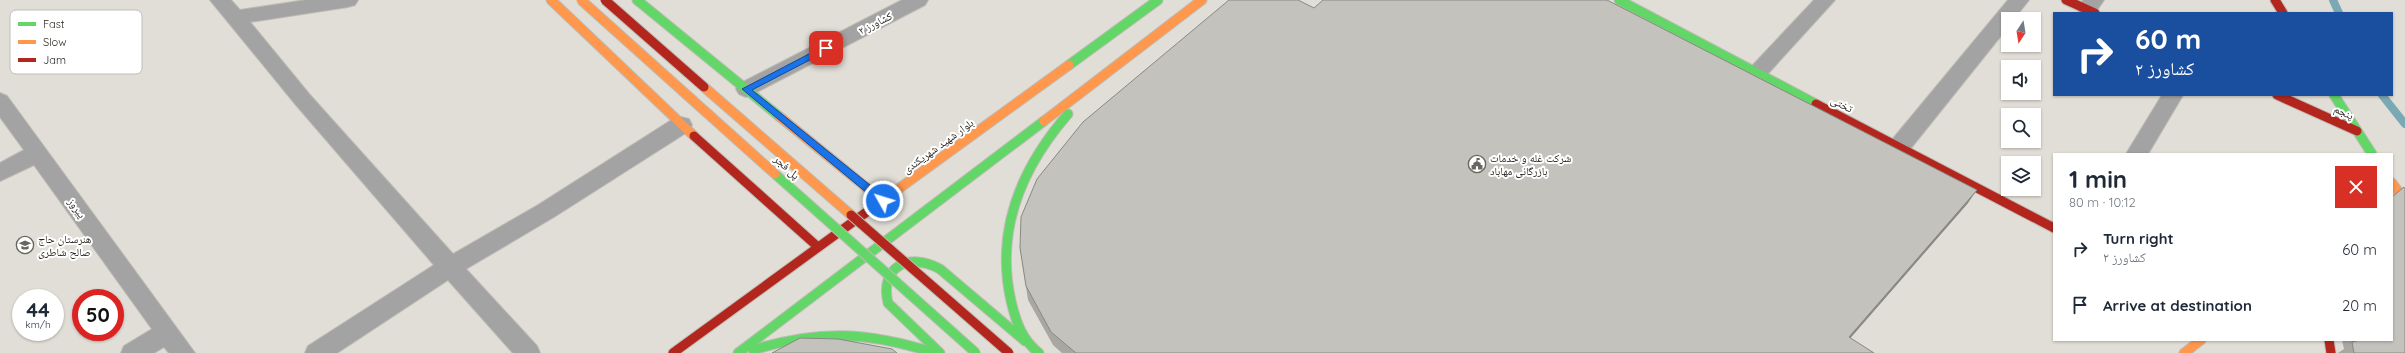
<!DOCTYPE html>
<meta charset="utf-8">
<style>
:root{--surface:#fff;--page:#f2f2f3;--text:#1f2937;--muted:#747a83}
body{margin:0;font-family:Quicksand,"Noto Naskh Arabic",sans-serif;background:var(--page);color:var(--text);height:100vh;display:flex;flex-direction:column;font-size:15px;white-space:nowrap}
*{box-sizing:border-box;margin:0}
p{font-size:13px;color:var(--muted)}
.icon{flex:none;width:22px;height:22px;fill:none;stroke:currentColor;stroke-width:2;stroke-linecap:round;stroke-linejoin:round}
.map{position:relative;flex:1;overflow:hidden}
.details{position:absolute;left:2053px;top:153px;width:340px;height:188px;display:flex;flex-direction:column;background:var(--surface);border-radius:0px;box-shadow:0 1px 3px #0004}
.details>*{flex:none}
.banner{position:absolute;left:2053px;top:12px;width:340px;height:84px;border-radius:0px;box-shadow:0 1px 3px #0004;background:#1a4fa0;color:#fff;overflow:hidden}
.needle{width:26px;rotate:192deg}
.tools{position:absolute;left:2001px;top:12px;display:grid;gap:8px}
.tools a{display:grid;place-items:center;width:40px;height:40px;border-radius:0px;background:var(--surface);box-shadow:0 1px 3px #0004;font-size:20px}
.speed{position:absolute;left:12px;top:289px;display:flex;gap:8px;font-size:20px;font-weight:700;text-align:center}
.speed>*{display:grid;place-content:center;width:52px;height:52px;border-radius:50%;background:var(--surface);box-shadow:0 1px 3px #0004;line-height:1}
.speed small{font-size:10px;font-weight:400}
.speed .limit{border:6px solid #d22;background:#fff;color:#111}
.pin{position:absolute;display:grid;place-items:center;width:34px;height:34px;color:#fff;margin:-17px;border-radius:8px;box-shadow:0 2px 6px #0006}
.me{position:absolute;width:44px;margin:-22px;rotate:309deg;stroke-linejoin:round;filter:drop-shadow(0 0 3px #0008)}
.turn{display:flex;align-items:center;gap:14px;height:84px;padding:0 16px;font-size:18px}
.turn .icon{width:52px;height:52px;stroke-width:2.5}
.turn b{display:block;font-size:28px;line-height:34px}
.round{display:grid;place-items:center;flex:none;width:42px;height:42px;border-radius:0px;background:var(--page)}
.head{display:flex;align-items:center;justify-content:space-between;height:68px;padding:0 16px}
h1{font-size:24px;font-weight:700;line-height:30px}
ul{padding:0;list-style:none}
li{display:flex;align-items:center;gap:12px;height:56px;padding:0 16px}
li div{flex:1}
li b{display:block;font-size:15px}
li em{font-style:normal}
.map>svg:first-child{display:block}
</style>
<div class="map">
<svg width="2405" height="353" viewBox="0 0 2405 353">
<rect width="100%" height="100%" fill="#e0ded6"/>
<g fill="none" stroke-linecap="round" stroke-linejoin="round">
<!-- stream -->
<g stroke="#7aa8b4" stroke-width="8">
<path d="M 2333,0 L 2339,13"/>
<path d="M 2382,95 L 2405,124"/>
</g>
<defs>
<g id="street">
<path d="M 210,0 L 231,0 L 240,10 L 306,0 L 358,0 L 355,5 L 348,7 L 250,22 L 310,95 L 453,254 L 538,205 L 673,119 L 681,117 L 689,119 L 692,125 L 689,131 L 554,217 L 466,269 L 537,346 L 540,353 L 513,353 L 448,280 L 337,353 L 305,353 L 308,346 L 434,265 L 296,105 Z"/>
<path d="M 902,0 L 928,0 L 925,5 L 753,94 L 746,97 L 739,94 L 736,89 L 739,84 Z"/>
<path d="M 1814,0 L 1835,0 L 1764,78 L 1757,80 L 1750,78 L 1747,73 L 1750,68 Z"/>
<path d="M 2008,0 L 2029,0 L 2014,19 L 2008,19 L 2008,27 L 1907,153 L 1899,155 L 1891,153 L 1888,147 L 1891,141 Z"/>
<path d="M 2083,0 L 2104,0 L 2095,13 L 2080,13 L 2077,9 Z"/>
<path d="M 0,93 L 7,96 L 195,353 L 169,353 L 164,347 L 154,353 L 121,353 L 124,346 L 152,329 L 34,165 L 0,181 L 0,163 L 24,150 L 0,117 Z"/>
<path d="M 2162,95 L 2183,95 L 2148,154 L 2126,154 Z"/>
</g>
<g id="fast">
<path d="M 637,0 L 780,117"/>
<path d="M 1619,0 L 1816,104"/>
<path d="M 1069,65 L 1158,0"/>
<path d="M 2334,95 L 2372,154"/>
<path d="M 753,350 C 820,329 869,332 935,353"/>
<path d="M 738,353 L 1044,121"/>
<path d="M 940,353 L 888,303 C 879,266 910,252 940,269 L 1025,341"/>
<path d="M 1039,353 C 1022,340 1016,322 1011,301 C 995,230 1022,167 1068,114"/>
</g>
<g id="slow">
<path d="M 551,0 L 694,136"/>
<path d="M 780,117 L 883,201"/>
<path d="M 1044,121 L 1202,0"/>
<path d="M 2392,183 L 2405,201"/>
<path d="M 868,211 L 1069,65"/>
<path d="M 2184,353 L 2201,340"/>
</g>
<g id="jam">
<path d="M 2066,0 L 2095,13"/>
<path d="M 2275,0 L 2283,13"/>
<path d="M 2277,95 L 2357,131"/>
<path d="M 1816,104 L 2054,228"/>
<path d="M 694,136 L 818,247"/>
<path d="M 2329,340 L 2331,353"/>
<path d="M 673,353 L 868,211"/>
</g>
</defs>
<!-- street casing -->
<use href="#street" stroke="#bebcb6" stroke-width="2"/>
<!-- fast casing -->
<use href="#fast" stroke="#bebcb6" stroke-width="11"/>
<!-- slow casing -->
<use href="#slow" stroke="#bebcb6" stroke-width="11"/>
<!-- jam casing -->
<use href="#jam" stroke="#bebcb6" stroke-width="11"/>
<!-- street -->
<use href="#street" fill="#a3a3a3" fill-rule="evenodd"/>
<!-- fast -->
<use href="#fast" stroke="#63d668" stroke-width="9"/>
<!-- slow -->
<use href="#slow" stroke="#ff974d" stroke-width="9"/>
<!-- jam -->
<use href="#jam" stroke="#b3261e" stroke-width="9"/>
<defs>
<path id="fast-bridge" d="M 775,174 L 976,353"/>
<g id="slow-bridge">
<path d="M 581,0 L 775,174"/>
<path d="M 704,87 L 851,215"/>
</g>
<g id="jam-bridge">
<path d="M 605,0 L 704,87"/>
<path d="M 851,215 L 1009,353"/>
</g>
</defs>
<!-- fast-bridge casing -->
<use href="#fast-bridge" stroke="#bebcb6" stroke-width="11" stroke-linecap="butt"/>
<!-- slow-bridge casing -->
<use href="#slow-bridge" stroke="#bebcb6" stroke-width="11" stroke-linecap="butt"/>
<!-- jam-bridge casing -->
<use href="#jam-bridge" stroke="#bebcb6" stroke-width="11" stroke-linecap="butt"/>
<!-- fast-bridge -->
<use href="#fast-bridge" stroke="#63d668" stroke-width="9"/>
<!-- slow-bridge -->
<use href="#slow-bridge" stroke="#ff974d" stroke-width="9"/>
<!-- jam-bridge -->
<use href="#jam-bridge" stroke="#b3261e" stroke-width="9"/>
</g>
<!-- wall -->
<g fill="#a9a7a2">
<path d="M 1314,8 L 1968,203 L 1850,338 L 1874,353 L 1062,353 L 1053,345 L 1028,300 L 1020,248 Z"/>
<path d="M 2342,340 L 2392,340 L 2405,353 L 2338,353 L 2344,349 Z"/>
</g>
<!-- shaded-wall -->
<path fill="#898884" d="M 1977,190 L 1968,203 L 1840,350 L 1849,337 Z"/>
<!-- building -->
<g fill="#c4c2bc" stroke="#898884">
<path d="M 1229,0 L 1298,0 L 1314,8 L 1323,0 L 1607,0 L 1977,190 L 1849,337 L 1874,353 L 1076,353 L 1051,332 L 1026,286 L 1020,248 L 1021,217 L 1037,179 L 1083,122 Z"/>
<path d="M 2404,187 L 2405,189 L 2405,353 L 2354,353 L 2352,342 L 2360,340 L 2392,340 L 2392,197 Z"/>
<path d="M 800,338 L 838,339 L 892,349 L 897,353 L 772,353 Z"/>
</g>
<!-- route -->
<path fill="#1a73e8" stroke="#114b97" d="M 826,45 L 830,48 L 829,50 L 752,90 L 886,198 L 886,203 L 879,203 L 742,89 Z"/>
<!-- icons -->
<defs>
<symbol id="civic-ring" viewBox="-11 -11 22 22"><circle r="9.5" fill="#fff" stroke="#68665f" stroke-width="1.5"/><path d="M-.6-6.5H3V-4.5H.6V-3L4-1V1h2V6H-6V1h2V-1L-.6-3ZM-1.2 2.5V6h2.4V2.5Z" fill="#68665f"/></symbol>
<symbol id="school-ring" viewBox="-11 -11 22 22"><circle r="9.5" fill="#fff" stroke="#68665f" stroke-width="1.5"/><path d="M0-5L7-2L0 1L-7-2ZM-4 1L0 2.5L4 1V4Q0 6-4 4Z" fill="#68665f"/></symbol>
</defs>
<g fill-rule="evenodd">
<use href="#civic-ring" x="1467" y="154" width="20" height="20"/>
<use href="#school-ring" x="15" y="235" width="20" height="20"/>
</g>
<g text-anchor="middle" stroke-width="4" stroke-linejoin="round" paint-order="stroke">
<!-- street labels -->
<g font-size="11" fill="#27251f" stroke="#fff">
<text transform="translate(875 23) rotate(-27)" y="4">کشاورز ۲</text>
<text transform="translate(1842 104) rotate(27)" y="4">تختی</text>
<text transform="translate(2344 112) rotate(24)" y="4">پنجم</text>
<text transform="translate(938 146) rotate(-36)" y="4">بلوار شهید شهریکندی</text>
<text transform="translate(787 167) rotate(42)" y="4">پل فجر</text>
<text transform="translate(77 208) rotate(54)" y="4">پیروز</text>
</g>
<!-- poi labels -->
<g font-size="11" fill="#27251f" stroke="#fff" text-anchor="start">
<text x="1490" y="162">شرکت غله و خدمات<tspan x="1490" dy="13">بازرگانی مهاباد</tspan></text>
<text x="38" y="243">هنرستان حاج<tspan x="38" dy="13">صالح شاطری</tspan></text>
</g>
</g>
<!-- legend -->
<rect x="10" y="10" width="132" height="64" rx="6" fill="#fff" stroke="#bebebc" stroke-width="1"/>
<rect x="18" y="22" width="18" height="4" fill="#63d668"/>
<rect x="18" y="40" width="18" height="4" fill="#ff974d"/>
<rect x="18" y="58" width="18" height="4" fill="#b3261e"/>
<g font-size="11" fill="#27251f">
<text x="43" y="28">Fast</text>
<text x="43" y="46">Slow</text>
<text x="43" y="64">Jam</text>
</g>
</svg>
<div class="tools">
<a><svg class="needle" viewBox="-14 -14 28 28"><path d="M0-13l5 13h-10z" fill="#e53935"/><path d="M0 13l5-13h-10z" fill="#747a83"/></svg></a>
<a><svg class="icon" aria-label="sound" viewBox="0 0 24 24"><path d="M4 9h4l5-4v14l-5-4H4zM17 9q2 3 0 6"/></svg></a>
<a><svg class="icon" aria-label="search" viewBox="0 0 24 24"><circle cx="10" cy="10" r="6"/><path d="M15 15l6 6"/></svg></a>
<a><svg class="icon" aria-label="layers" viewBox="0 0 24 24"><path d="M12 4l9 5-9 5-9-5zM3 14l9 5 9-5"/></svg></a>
</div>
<div class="speed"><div>44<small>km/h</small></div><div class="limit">50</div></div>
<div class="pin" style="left:826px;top:48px;background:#d93025"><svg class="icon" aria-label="arrive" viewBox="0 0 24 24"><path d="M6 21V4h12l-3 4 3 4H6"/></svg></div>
<svg class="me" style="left:883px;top:201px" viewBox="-20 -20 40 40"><circle r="17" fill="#1a73e8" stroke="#fff" stroke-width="3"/><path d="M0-11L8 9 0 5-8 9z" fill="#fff"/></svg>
<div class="banner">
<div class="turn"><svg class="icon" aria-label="right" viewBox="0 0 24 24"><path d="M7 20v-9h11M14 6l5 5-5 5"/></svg><div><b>60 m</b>کشاورز ۲</div></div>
</div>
<section class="details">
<div class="head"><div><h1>1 min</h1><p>80 m · 10:12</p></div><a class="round" style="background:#d93025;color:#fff"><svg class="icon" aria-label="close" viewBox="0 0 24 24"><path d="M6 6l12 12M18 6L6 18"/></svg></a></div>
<ul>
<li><svg class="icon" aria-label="right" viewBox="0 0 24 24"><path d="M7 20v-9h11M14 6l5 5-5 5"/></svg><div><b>Turn right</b><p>کشاورز ۲</p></div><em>60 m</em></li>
<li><svg class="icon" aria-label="arrive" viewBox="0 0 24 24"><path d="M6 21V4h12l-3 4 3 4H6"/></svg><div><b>Arrive at destination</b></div><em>20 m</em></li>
</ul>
</section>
</div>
